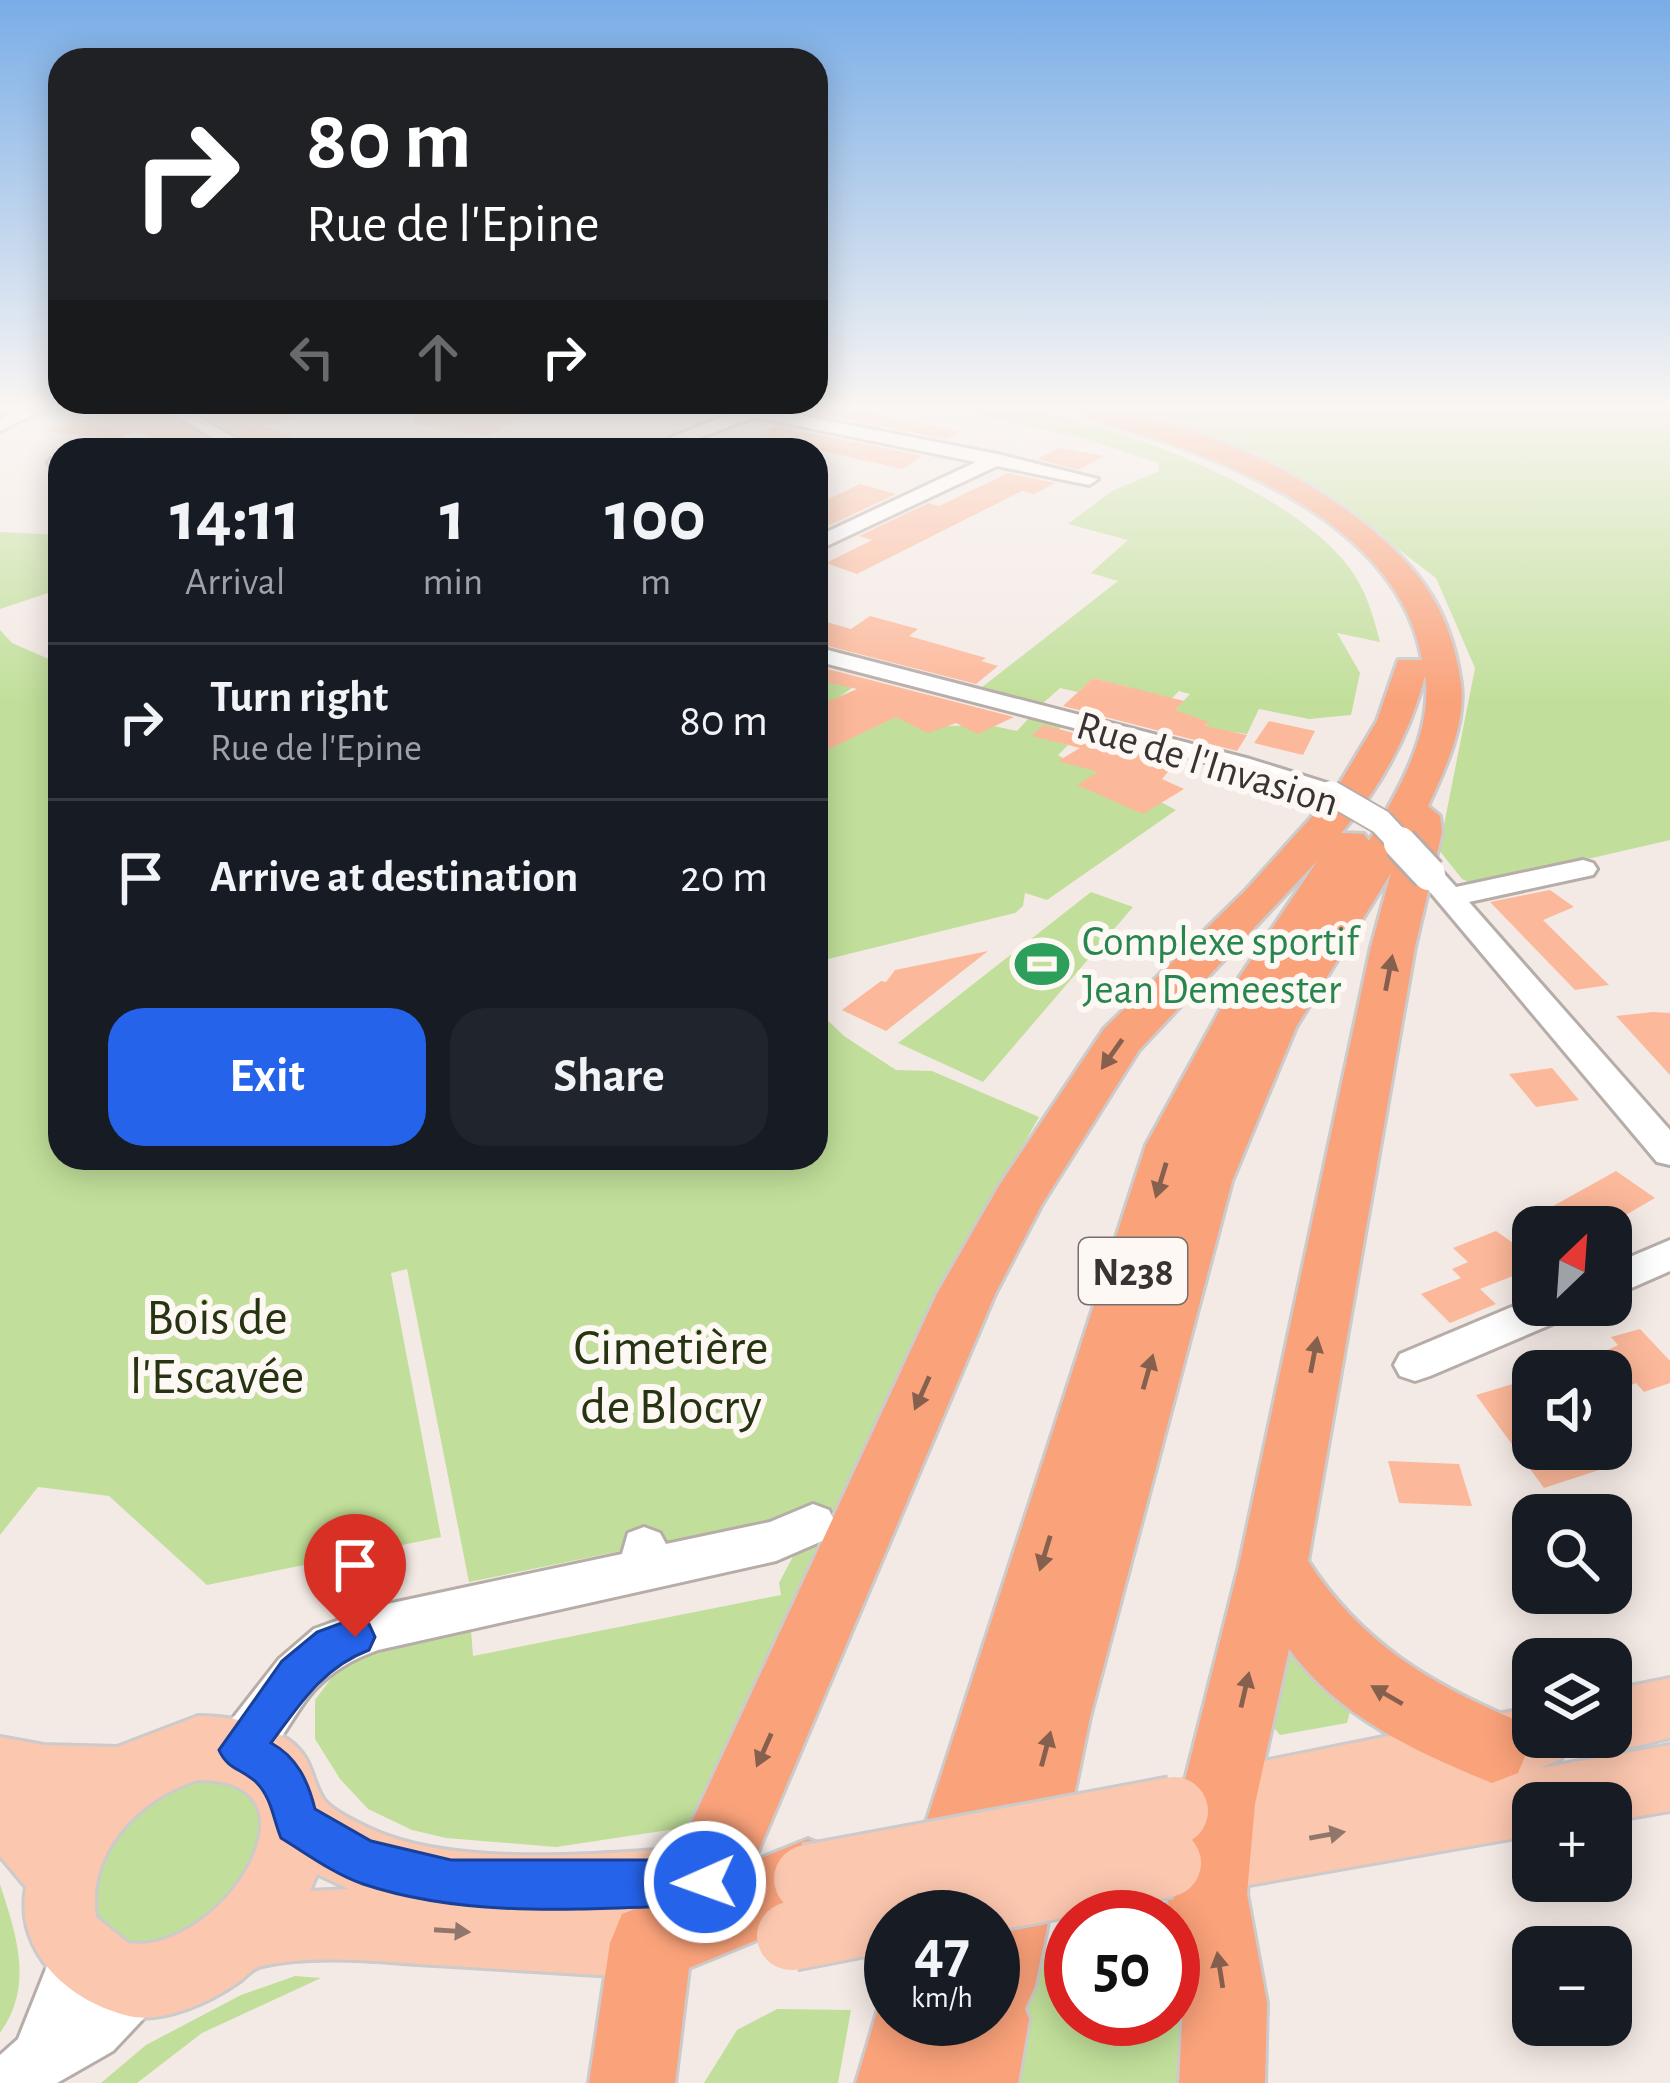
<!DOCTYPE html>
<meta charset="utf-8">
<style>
:root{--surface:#171b24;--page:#20242c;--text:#f1f3f6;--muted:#9ea1a6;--line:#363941;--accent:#2563eb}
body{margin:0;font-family:"Alegreya Sans",sans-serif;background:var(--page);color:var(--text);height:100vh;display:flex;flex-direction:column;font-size:45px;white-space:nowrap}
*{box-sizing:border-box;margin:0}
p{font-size:39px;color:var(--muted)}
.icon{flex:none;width:66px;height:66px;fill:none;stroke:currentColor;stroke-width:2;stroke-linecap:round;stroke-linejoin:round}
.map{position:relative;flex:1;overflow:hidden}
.side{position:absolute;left:48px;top:438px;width:780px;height:732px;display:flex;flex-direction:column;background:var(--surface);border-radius:36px;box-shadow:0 6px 30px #0003}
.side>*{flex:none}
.banner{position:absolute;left:48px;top:48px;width:780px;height:366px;border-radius:36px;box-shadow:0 6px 30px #0003;background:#202124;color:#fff;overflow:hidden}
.needle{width:78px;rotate:25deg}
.tools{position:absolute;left:1512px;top:1206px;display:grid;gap:24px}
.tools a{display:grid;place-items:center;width:120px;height:120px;border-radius:24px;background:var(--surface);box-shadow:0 6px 30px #0003;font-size:60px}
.speed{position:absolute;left:864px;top:1890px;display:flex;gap:24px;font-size:60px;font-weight:700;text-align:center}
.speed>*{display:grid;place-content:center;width:156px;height:156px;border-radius:50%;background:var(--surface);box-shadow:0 6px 30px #0003;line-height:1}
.speed small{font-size:30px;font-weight:400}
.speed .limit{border:18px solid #d22;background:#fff;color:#111}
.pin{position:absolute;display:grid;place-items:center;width:102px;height:102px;color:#fff;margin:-123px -51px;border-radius:50% 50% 50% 0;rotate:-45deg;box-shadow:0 0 12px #0007}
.pin .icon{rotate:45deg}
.me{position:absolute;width:132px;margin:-66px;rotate:268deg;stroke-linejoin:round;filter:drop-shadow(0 0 9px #0008)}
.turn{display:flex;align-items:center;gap:42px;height:252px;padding:0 60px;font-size:54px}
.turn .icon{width:156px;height:156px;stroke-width:2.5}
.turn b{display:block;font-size:84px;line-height:102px}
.lanes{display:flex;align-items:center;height:114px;padding:0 60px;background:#0003;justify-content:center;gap:60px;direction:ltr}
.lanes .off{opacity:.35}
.eta{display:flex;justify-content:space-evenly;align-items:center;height:204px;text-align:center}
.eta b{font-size:72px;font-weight:700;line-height:84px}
.action{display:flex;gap:24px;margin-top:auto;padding:24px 60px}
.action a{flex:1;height:138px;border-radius:36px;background:var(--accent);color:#fff;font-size:48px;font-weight:700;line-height:138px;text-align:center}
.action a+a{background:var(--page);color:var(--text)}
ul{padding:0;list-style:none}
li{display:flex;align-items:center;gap:36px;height:156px;padding:0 60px;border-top:3px solid var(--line)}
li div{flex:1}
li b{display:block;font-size:45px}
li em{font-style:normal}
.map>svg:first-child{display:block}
</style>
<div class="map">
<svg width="1670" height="2083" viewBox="0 0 1670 2083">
<rect width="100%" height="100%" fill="#f4eae5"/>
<!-- green -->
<g fill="#c1df9a">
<path d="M 957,410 C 981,410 1007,407 1030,411 C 1123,425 1291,491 1348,566 C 1366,589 1373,615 1380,642 L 1337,633 L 1360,673 L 1351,715 L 1309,719 L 1259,709 L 1247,734 L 1204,728 L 1208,723 L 1175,710 L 1190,694 L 1179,691 L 1165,705 L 1128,687 L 1093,678 L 1078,692 L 1060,688 L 1042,704 L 981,688 L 1118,581 L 1091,573 L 1128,540 L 1068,524 L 1112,491 L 1159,471 L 1159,463 L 1086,439 Z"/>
<path d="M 1120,410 L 1670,410 L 1670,840 L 1475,885 L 1462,879 L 1439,850 L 1475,668 L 1436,578 L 1319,489 L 1214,440 Z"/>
<path d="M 0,532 L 60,535 L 60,589 L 0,609 Z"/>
<path d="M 0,630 L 12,643 L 60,664 L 60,1158 L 816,1158 L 816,1009 L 844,1036 L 896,1070 L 932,1071 L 1039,1117 L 947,1279 L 711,1803 L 682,1828 L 556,1847 L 446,1838 L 412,1830 L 368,1809 L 340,1779 L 315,1739 L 315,1700 L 345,1660 L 470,1617 L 473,1656 L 781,1595 L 779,1583 L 817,1511 L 469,1582 L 407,1269 L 391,1273 L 441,1537 L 207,1585 L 109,1496 L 38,1487 L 0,1535 Z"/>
<path d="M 825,678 L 852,688 L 839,697 L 944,726 L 989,725 L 1017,731 L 1029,718 L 1061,727 L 1050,740 L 1068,745 L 1058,755 L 1063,758 L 1059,761 L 1077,758 L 1176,810 L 1047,900 L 1025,893 L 1023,906 L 1015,913 L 816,962 L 816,683 Z"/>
<path d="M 1091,892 L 1133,907 L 983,1082 L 898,1043 Z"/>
<path d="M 1280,1629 L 1353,1700 L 1347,1723 L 1280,1735 L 1263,1716 Z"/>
<path d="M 188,1769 L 259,1792 L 262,1872 L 186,1941 L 126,1944 L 103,1931 L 89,1909 L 92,1851 Z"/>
<path d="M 0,1884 C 17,1937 34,1986 0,2033 Z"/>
<path d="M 1071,1943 L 1071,2019 L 1173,2019 L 1173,1951 L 1185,1971 L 1189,2083 L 1018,2083 L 1031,1951 Z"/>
<path d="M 295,1976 L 321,1978 L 202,2033 L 137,2083 L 101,2083 L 146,2045 L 241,1995 Z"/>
<path d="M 777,2009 L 851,2010 L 838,2083 L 704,2083 L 737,2030 Z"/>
</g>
<!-- building -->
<g fill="#fcb89a">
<path d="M 99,410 L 161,410 L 225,450 L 172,450 L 136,431 L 117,440 L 45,431 L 106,414 Z"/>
<path d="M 196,410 L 291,410 L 292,419 L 266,426 L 323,450 L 260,450 Z"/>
<path d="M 415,410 L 535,410 L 489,436 L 414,424 Z"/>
<path d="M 851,410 L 959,431 L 946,439 L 803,411 Z"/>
<path d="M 776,426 L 922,456 L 902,469 L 756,436 Z"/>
<path d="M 1060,448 L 1104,456 L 1078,470 L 1037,459 Z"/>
<path d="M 1008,473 L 1055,483 L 1034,494 L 1022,491 L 857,574 L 826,563 L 872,540 L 859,536 L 928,503 L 939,506 Z"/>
<path d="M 860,484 L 896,494 L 828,526 L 816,523 L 816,505 Z"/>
<path d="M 870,616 L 918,629 L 909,636 L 986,658 L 981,661 L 998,666 L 976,684 L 816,643 L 816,619 L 851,629 Z"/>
<path d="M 816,666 L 1014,717 L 978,734 L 956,723 L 928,733 L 896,717 L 816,755 L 816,707 L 857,689 L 816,680 Z"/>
<path d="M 1093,678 L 1184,701 L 1175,710 L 1209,722 L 1205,726 L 1247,735 L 1237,751 L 1063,706 Z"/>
<path d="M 1269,721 L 1315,731 L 1303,755 L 1254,743 Z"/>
<path d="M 1043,725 L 1178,760 L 1162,779 L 1184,789 L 1143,814 L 1077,785 L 1098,772 L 1058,761 L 1080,748 L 1032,736 Z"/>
<path d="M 1550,890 L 1574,907 L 1543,920 L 1609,985 L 1575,990 L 1490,902 Z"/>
<path d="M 988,951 L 886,1031 L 842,1010 L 881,981 L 886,982 L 895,970 Z"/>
<path d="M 1653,1012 L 1670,1013 L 1670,1075 L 1616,1016 Z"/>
<path d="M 1552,1068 L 1579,1100 L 1536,1107 L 1509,1074 Z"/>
<path d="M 1616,1171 L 1655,1198 L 1605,1227 L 1569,1227 L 1546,1210 Z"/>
<path d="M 1496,1231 L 1533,1257 L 1533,1268 L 1480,1289 L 1496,1304 L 1450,1323 L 1421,1294 L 1461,1278 L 1452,1269 L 1468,1262 L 1453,1248 Z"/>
<path d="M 1640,1329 L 1670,1361 L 1670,1383 L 1644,1392 L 1636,1383 L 1611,1393 L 1611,1371 L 1566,1371 L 1618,1345 L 1611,1337 Z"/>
<path d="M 1533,1378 L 1533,1449 L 1589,1449 L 1605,1468 L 1544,1488 L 1476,1395 Z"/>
<path d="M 1388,1461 L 1459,1464 L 1472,1506 L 1399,1503 Z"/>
</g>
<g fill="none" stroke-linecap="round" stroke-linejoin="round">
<defs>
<g id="minor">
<path d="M 20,410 L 42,410 L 0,431 L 0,419 Z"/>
<path d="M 165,410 L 186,410 L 256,450 L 234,450 Z"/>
<path d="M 738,410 L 773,410 L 997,454 L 1098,479 L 1089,485 L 997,466 L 816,551 L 816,537 L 976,462 L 755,417 L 667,450 L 641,450 Z"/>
<path d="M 60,458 L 60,468 L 48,463 L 51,459 Z"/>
<path d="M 816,647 L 1250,759 L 1340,787 L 1344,793 L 1331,801 L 1322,799 L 1232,769 L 816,661 Z"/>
<path d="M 1583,860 L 1593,863 L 1597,869 L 1593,875 L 1469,902 L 1670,1130 L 1670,1165 L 1657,1162 L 1415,874 L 1429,865 L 1439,868 L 1456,887 Z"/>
<path d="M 1670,1240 L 1670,1271 L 1611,1297 L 1611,1265 Z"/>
<path d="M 1533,1298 L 1533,1305 L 1577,1305 L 1571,1316 L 1430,1376 L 1415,1381 L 1400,1376 L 1394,1365 L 1400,1354 Z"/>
<path d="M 813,1504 L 829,1510 L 836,1524 L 829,1538 L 776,1561 L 378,1650 C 353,1659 333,1670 314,1690 C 289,1718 276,1760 240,1775 L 222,1768 L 214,1750 L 222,1732 L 279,1659 L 314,1629 L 378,1606 L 622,1554 L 628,1533 L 644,1527 L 660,1533 L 666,1544 L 770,1522 Z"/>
<path d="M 79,1928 L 99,1936 L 107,1956 L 96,1984 L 120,1961 L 140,1953 L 160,1961 L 168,1981 L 160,2001 L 113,2051 L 57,2083 L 0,2083 L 0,2055 L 18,2039 L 59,1936 Z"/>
</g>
<g id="major">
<path d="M 1670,1678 L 1670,1738 L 1611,1752 L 1588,1743 L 1586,1737 L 1611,1737 L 1611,1690 Z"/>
<path d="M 1533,1707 L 1533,1737 L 1570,1737 L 1561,1759 L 1540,1768 L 1670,1745 L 1670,1811 L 1611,1821 L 1611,1803 L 1533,1803 L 1533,1835 L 1198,1894 L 1174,1884 L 1164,1860 L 1174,1836 L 1181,1833 L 1166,1807 L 1175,1783 L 1199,1774 Z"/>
<path d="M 198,1716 C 233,1716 287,1726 306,1759 C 313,1771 316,1790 325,1801 C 334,1812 360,1824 373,1830 C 464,1871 623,1851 723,1846 L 747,1857 L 758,1881 L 747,1905 L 723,1916 L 688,1917 L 700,1943 L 689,1968 L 664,1979 C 588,1974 512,1970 435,1965 C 379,1962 318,1954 262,1966 C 252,1968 248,1975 240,1981 C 212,2001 164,2024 129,2016 C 70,2002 14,1953 26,1887 L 0,1856 L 0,1737 L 44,1745 L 117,1747 ZM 198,1780 C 335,1779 219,1957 128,1943 L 96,1917 C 87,1851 139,1798 198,1780 ZM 317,1874 L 349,1889 L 310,1891 Z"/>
</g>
<path id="highway" d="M 1080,410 C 1189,410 1348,489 1417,575 C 1442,606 1456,645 1461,684 C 1466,725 1445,769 1428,806 L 1440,816 L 1442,832 L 1415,947 L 1308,1561 C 1361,1643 1430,1684 1518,1721 L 1529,1747 L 1518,1773 L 1492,1783 C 1416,1752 1339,1717 1289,1649 L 1255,1804 L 1247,1894 L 1267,2003 L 1265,2083 L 1179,2083 L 1183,2003 L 1167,1894 L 1179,1804 L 1239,1566 L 1371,947 L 1391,873 L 1296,1027 L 1232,1181 L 1090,1717 L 1035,1986 L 1025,2009 L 1029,2019 L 1018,2083 L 856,2083 L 884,1989 L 891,1986 L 891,2019 L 993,2019 L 993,1917 L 966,1917 L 968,1909 L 947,1917 L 920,1906 L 908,1878 L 1146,1145 L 1231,990 L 1318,860 L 1139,1050 L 1042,1204 L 995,1294 L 754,1861 L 808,1839 L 836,1851 L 848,1879 L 836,1907 L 689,1968 L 675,2083 L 589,2083 L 610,1943 L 622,1914 L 671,1894 L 665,1882 L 677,1854 L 937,1294 L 999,1186 L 1104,1029 L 1245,891 L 1335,791 L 1377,721 L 1398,660 L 1422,660 C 1402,541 1269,478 1166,442 C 1141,433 1099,427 1080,410 ZM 1425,676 C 1434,732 1396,795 1369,841 L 1364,834 L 1341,833 C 1381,787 1409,735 1425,676 Z"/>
</defs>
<!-- minor casing -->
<use href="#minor" stroke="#b7ada8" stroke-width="6"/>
<!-- major casing -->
<use href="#major" stroke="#cccaca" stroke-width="6"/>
<!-- highway casing -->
<use href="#highway" stroke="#cccaca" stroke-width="6"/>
<!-- minor -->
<use href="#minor" fill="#fff" fill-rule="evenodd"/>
<!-- major -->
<use href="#major" fill="#fcc7af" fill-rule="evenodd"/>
<!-- highway -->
<use href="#highway" fill="#faa27a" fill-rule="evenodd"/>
<defs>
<path id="minor-bridge-far1" d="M 1331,793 L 1381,822 L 1403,846"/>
<path id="minor-bridge" d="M 1400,843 L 1429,874"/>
<g id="major-bridge">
<path d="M 808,1879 L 1174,1811"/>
<path d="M 791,1936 L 1167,1863"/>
</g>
</defs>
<!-- minor-bridge-far1 casing -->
<use href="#minor-bridge-far1" stroke="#b7ada8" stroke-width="28" stroke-linecap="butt"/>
<!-- minor-bridge casing -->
<use href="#minor-bridge" stroke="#b7ada8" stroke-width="38" stroke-linecap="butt"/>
<!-- major-bridge casing -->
<use href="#major-bridge" stroke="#cccaca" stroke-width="74" stroke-linecap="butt"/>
<!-- minor-bridge-far1 -->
<use href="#minor-bridge-far1" stroke="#fff" stroke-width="24"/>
<!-- minor-bridge -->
<use href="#minor-bridge" stroke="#fff" stroke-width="32"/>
<!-- major-bridge -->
<use href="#major-bridge" stroke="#fcc7af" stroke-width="68"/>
</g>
<!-- one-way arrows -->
<defs><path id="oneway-solid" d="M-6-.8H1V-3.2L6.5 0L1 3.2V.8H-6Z" transform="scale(3)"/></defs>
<g fill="#86604f">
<use href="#oneway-solid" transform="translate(1389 973) rotate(-79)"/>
<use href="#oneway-solid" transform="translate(1112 1054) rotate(125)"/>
<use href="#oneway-solid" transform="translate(1161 1180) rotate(107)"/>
<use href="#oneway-solid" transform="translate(1314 1355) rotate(-79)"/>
<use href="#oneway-solid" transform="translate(1148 1372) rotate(-74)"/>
<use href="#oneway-solid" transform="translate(922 1393) rotate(114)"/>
<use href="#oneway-solid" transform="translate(1045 1553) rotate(107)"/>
<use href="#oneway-solid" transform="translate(1245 1690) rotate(-77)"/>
<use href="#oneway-solid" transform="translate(1387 1695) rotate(-150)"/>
<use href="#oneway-solid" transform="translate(1046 1749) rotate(-75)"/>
<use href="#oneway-solid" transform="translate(764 1750) rotate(114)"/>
<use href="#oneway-solid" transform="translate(1220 1970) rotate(-99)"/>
</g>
<g fill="#91766b">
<use href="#oneway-solid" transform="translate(1327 1835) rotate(-10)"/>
<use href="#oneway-solid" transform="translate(452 1931) rotate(4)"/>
</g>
<!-- sky -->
<linearGradient id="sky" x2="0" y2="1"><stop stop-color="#79ade7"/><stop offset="0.58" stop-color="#faf6f3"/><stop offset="1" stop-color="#faf6f3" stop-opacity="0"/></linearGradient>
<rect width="1670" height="702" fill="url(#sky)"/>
<!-- route -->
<path fill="#2563eb" stroke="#184099" stroke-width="3" d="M 355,1618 L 369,1624 L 375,1637 L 369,1650 C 323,1667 299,1705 271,1743 C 297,1757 308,1781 315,1809 L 371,1841 L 451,1860 L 705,1860 L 721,1866 L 727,1882 L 721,1898 L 705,1905 C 592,1908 471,1920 363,1884 C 334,1874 307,1854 281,1838 C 273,1819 272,1798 256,1782 C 242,1769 227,1769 219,1750 L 282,1661 L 317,1632 Z"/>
<!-- icons -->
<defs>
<symbol id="stadium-bare" viewBox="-9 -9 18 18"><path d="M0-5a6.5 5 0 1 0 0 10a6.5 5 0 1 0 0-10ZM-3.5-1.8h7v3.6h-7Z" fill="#2e9e5b" stroke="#fef8f5" stroke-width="2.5" paint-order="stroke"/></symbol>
</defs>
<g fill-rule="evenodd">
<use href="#stadium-bare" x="1004" y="926" width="76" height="76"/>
</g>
<g text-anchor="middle" stroke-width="12" stroke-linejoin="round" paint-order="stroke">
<!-- shield labels -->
<rect fill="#fef8f5" stroke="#746f6d" stroke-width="3" x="1079" y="1238" width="108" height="66" rx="9"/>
<g font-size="39" font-weight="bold" fill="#393433">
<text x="1133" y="1285">N238</text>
</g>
<!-- street labels -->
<g font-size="42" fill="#393433" stroke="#fef8f5">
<text transform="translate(1208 762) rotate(17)" y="15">Rue de l'Invasion</text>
</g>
<!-- leisure labels -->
<g font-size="42" fill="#27864d" stroke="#fef8f5" text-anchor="start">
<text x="1082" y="955">Complexe sportif<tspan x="1082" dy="48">Jean Demeester</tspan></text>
</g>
<!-- near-park labels -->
<g font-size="51" fill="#273412" stroke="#fef8f5">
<text x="217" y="1334">Bois de<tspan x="217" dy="59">l'Escavée</tspan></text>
<text x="671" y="1364">Cimetière<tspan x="671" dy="59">de Blocry</tspan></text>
</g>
</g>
</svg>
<div class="tools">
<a><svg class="needle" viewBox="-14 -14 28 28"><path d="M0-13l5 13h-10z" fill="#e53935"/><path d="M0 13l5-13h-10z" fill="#9ea1a6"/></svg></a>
<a><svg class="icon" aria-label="sound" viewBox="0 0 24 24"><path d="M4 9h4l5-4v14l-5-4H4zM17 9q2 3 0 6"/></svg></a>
<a><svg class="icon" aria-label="search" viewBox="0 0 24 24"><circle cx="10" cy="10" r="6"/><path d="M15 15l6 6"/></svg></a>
<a><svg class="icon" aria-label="layers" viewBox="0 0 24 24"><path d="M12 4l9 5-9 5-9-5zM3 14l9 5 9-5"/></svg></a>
<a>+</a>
<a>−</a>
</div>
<div class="speed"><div>47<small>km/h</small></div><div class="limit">50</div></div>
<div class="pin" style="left:355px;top:1637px;background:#d93025"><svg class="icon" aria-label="arrive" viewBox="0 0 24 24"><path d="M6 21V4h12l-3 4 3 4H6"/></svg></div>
<svg class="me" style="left:705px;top:1882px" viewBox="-20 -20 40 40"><circle r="17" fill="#2563eb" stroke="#fff" stroke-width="3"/><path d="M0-11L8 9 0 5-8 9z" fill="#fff"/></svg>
<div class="banner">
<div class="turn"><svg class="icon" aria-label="right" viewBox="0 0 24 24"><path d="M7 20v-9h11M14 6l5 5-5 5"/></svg><div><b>80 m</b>Rue de l'Epine</div></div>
<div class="lanes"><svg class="icon off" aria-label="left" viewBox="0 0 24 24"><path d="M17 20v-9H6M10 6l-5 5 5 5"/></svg><svg class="icon off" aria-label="ahead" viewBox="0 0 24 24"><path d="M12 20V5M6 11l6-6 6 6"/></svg><svg class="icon" aria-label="right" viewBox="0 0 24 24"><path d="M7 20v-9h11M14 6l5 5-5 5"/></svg></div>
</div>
<section class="side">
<div class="eta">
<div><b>14:11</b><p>Arrival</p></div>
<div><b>1</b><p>min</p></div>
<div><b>100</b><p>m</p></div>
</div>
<ul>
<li><svg class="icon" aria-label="right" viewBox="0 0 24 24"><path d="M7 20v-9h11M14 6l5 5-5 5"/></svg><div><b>Turn right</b><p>Rue de l'Epine</p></div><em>80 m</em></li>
<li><svg class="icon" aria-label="arrive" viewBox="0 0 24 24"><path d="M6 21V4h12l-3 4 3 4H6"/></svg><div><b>Arrive at destination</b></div><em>20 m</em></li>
</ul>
<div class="action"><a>Exit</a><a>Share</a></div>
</section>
</div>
